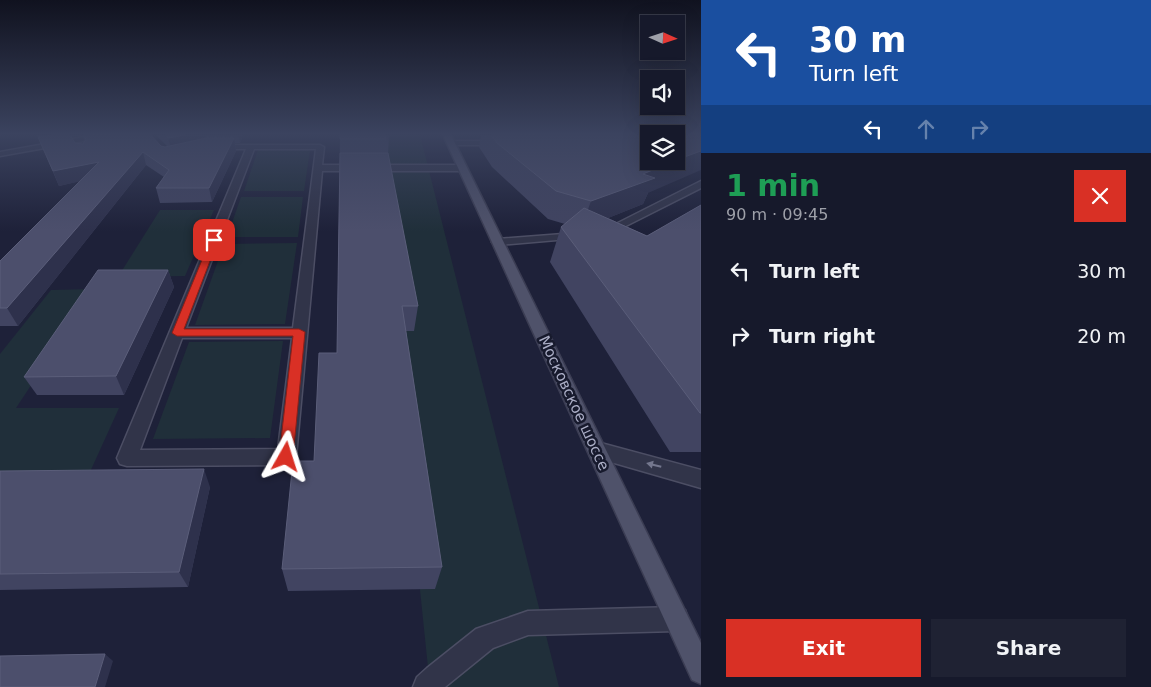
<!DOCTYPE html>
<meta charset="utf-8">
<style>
:root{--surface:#16192b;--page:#1f2233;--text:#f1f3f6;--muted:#9ea0a9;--line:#353847;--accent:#d93025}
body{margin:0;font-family:"DejaVu Sans",sans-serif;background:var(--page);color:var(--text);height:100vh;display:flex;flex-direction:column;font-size:19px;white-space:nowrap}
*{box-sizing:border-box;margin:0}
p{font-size:16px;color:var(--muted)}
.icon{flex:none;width:28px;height:28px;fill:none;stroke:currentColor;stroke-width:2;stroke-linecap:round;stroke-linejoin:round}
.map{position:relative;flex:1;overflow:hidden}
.details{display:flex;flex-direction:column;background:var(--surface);width:450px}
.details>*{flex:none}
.hud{background:#1a4fa0;color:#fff;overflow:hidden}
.needle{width:32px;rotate:93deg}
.controls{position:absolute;left:640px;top:15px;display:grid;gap:10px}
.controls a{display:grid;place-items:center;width:45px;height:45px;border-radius:0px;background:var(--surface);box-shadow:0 5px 20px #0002,0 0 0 1px var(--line);font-size:25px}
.pin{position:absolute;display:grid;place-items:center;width:42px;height:42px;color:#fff;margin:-21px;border-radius:10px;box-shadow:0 2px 8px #0006}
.me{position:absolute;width:55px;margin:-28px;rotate:6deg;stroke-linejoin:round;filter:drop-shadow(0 0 4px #0008)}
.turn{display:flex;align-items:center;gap:18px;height:105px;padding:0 25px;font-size:22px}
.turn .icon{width:65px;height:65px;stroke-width:2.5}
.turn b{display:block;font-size:35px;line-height:42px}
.lanes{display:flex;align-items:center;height:48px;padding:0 25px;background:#0003;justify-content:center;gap:25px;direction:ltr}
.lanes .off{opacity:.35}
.round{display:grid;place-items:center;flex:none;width:52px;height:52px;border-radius:0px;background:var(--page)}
.summary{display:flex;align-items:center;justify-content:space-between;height:85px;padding:0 25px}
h1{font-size:30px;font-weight:600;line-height:38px;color:#1e9e55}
.action{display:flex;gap:10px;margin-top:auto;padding:10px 25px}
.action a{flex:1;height:58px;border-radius:0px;background:var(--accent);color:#fff;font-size:20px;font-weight:600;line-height:58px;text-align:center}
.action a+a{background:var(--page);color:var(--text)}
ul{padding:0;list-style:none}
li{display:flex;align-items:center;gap:15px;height:65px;padding:0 25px}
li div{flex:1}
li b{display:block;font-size:19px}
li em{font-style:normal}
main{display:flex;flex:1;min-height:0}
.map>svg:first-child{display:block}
</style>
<main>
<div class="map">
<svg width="701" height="687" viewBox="0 0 701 687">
<rect width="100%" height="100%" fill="#1e2139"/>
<!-- green -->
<g fill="#202f3a">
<path d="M 367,135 L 420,135 L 559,687 L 430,687 L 376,162 Z"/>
<path d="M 258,150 L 310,150 L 304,191 L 244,191 Z"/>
<path d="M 241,197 L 303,197 L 298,237 L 227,237 Z"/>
<path d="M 160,210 L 214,210 L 185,276 L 118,277 Z"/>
<path d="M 297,243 L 285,324 L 195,325 L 224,244 Z"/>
<path d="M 95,289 L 16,408 L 119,408 L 90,472 L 0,473 L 0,354 L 51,290 Z"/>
<path d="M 283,341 L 270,438 L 153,439 L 189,342 Z"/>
</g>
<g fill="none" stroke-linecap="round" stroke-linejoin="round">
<defs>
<g id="service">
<path d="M 523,135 L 534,135 L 503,145 L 451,145 L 447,143 L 451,141 L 503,141 Z"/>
<path d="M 214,145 L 320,145 L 324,147 L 322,165 L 462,165 L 466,168 L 462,171 L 322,171 L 296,457 L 293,463 L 286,465 L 127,466 L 120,464 L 117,458 L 246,149 L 214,149 ZM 254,149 L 316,149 L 293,328 L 186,328 ZM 182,338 L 292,338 L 278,449 L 140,450 Z"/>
<path d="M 701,181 L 701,188 L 608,235 L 604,236 L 598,233 Z"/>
<path d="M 576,233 L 580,234 L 582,236 L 580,238 L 498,245 L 492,242 L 498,239 Z"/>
<path d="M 597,442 L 701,470 L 701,488 L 590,456 L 588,450 L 590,444 Z"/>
<path d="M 676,607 L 685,610 L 688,619 L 685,628 L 676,631 L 528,635 L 493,648 L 445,687 L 413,687 L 417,677 L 427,668 L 476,629 L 528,611 Z"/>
</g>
<path id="minor" d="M 95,135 L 110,135 L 106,137 L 0,156 L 0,152 Z"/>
<path id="primary" d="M 443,135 L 451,135 L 701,643 L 701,684 L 692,680 Z"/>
</defs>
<!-- service casing -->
<use href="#service" stroke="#4c4e64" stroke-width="3"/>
<!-- minor casing -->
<use href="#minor" stroke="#4c4e64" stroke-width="3"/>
<!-- primary casing -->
<use href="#primary" stroke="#3b3d53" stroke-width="3"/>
<!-- service -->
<use href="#service" fill="#313449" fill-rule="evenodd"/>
<!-- minor -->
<use href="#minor" fill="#313449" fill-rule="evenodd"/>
<!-- primary -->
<use href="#primary" fill="#4f526a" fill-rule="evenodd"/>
</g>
<!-- wall -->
<g fill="#414461" fill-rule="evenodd">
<path d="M 37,135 L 151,135 L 161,146 L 165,147 L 168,147 L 156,135 L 243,135 L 240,143 L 235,143 L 236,151 L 212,202 L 160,203 L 156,188 L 164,177 L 146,165 L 18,326 L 0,326 L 0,261 L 80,181 L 59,186 ZM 82,135 L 84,141 L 83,144 L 75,143 L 72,137 Z"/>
<path d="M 340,135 L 389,135 L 388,156 L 418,306 L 414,331 L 406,331 L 442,567 L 435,589 L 288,591 L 282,569 L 314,461 L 337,353 Z"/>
<path d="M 481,135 L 649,135 L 648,193 L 643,204 L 608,218 L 647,236 L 701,205 L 701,452 L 670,452 L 550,262 L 561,227 L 565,224 L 548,219 L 492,167 L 479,147 Z"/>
<path d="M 168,270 L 174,287 L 124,395 L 37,395 L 24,377 Z"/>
<path d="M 0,471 L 210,487 L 188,587 L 0,590 Z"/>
</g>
<!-- shaded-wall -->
<g fill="#2e314c">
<path d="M 37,135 L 82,135 L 41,143 Z"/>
<path d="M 185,135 L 206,135 L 208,143 L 172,151 L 168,138 Z"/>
<path d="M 238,135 L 243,135 L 240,143 Z"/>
<path d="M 234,138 L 236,151 L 212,202 L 209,188 Z"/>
<path d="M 701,151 L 701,170 L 648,193 L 643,204 L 581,229 L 591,201 L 643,174 L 674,161 L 676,161 L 676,160 Z"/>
<path d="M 143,152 L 146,165 L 18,326 L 7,308 Z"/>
<path d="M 99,162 L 104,176 L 59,186 L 53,171 Z"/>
<path d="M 168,270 L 174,287 L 124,395 L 116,376 Z"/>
<path d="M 204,469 L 210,487 L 188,587 L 179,572 Z"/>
<path d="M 105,654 L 113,661 L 105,687 L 95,687 Z"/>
</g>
<!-- building -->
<g fill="#4c4f6c" stroke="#5b5e7a">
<path d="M 53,135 L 70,135 L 75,143 L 83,144 L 86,139 L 83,135 L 151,135 L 161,146 L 165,147 L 206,138 L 234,138 L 209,188 L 156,188 L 169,170 L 143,152 L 7,308 L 0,308 L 0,261 L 99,162 L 53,171 L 38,137 Z"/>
<path d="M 165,135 L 185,135 L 168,138 Z"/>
<path d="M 340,135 L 385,135 L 386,139 L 340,139 Z"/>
<path d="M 491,135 L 649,135 L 649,161 L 674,161 L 643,174 L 655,178 L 591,201 L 556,191 L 497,143 Z"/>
<path d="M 676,135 L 701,135 L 701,151 L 676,160 Z"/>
<path d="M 340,153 L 388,153 L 418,306 L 402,306 L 442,567 L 282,569 L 293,461 L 314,461 L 319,353 L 337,353 Z"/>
<path d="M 701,205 L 701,413 L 700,413 L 561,227 L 584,208 L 647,236 Z"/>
<path d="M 98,270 L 168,270 L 116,376 L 24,377 Z"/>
<path d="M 204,469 L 179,572 L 0,574 L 0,471 Z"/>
<path d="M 105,654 L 95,687 L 0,687 L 0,656 Z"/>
</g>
<!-- one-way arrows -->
<defs><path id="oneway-solid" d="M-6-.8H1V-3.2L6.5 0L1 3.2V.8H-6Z" transform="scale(1.25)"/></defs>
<use fill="#74778e" href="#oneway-solid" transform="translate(654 465) rotate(-166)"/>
<!-- sky -->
<linearGradient id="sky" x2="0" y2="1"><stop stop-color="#10121f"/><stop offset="0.58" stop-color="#3b435f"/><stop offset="1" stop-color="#3b435f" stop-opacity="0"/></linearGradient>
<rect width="701" height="231" fill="url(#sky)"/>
<!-- route -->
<path fill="#d93025" stroke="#8d1f18" d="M 211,238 L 218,240 L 184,329 L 299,329 L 305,332 L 293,457 L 291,462 L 286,463 L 281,462 L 279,457 L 293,336 L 177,336 L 172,333 Z"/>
<g text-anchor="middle" stroke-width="5" stroke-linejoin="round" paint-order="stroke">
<!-- street labels -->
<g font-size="15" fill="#abaec6" stroke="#171a2d">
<text transform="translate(574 403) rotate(65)" y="5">Московское шоссе</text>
</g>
</g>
</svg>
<div class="controls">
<a><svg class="needle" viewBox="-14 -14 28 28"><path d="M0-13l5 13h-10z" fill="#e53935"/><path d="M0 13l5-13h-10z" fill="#9ea0a9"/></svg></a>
<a><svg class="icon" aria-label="sound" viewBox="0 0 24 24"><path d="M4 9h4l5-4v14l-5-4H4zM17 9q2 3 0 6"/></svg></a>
<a><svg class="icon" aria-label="layers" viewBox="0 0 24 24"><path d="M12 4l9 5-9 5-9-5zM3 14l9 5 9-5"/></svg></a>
</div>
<div class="pin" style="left:214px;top:240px;background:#d93025"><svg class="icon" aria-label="arrive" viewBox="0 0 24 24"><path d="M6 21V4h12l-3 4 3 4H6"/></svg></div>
<svg class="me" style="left:286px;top:457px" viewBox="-20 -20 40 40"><path d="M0-17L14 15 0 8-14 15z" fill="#d93025" stroke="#fff" stroke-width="4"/></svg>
</div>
<section class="details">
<div class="hud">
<div class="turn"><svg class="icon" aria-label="left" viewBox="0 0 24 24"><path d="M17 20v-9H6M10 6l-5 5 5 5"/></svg><div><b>30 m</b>Turn left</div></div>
<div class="lanes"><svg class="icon" aria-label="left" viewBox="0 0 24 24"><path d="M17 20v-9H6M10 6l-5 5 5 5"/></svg><svg class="icon off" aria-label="ahead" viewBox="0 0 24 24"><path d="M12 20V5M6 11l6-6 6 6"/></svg><svg class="icon off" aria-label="right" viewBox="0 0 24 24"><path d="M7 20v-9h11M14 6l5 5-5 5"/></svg></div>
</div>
<div class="summary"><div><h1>1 min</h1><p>90 m · 09:45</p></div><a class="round" style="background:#d93025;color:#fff"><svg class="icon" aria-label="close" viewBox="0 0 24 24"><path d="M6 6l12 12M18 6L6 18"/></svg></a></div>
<ul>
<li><svg class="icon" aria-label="left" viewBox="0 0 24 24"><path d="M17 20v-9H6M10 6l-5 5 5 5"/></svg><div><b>Turn left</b></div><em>30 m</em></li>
<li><svg class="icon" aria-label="right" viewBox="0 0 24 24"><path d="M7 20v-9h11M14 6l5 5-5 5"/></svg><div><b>Turn right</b></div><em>20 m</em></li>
</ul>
<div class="action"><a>Exit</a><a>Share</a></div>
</section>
</main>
